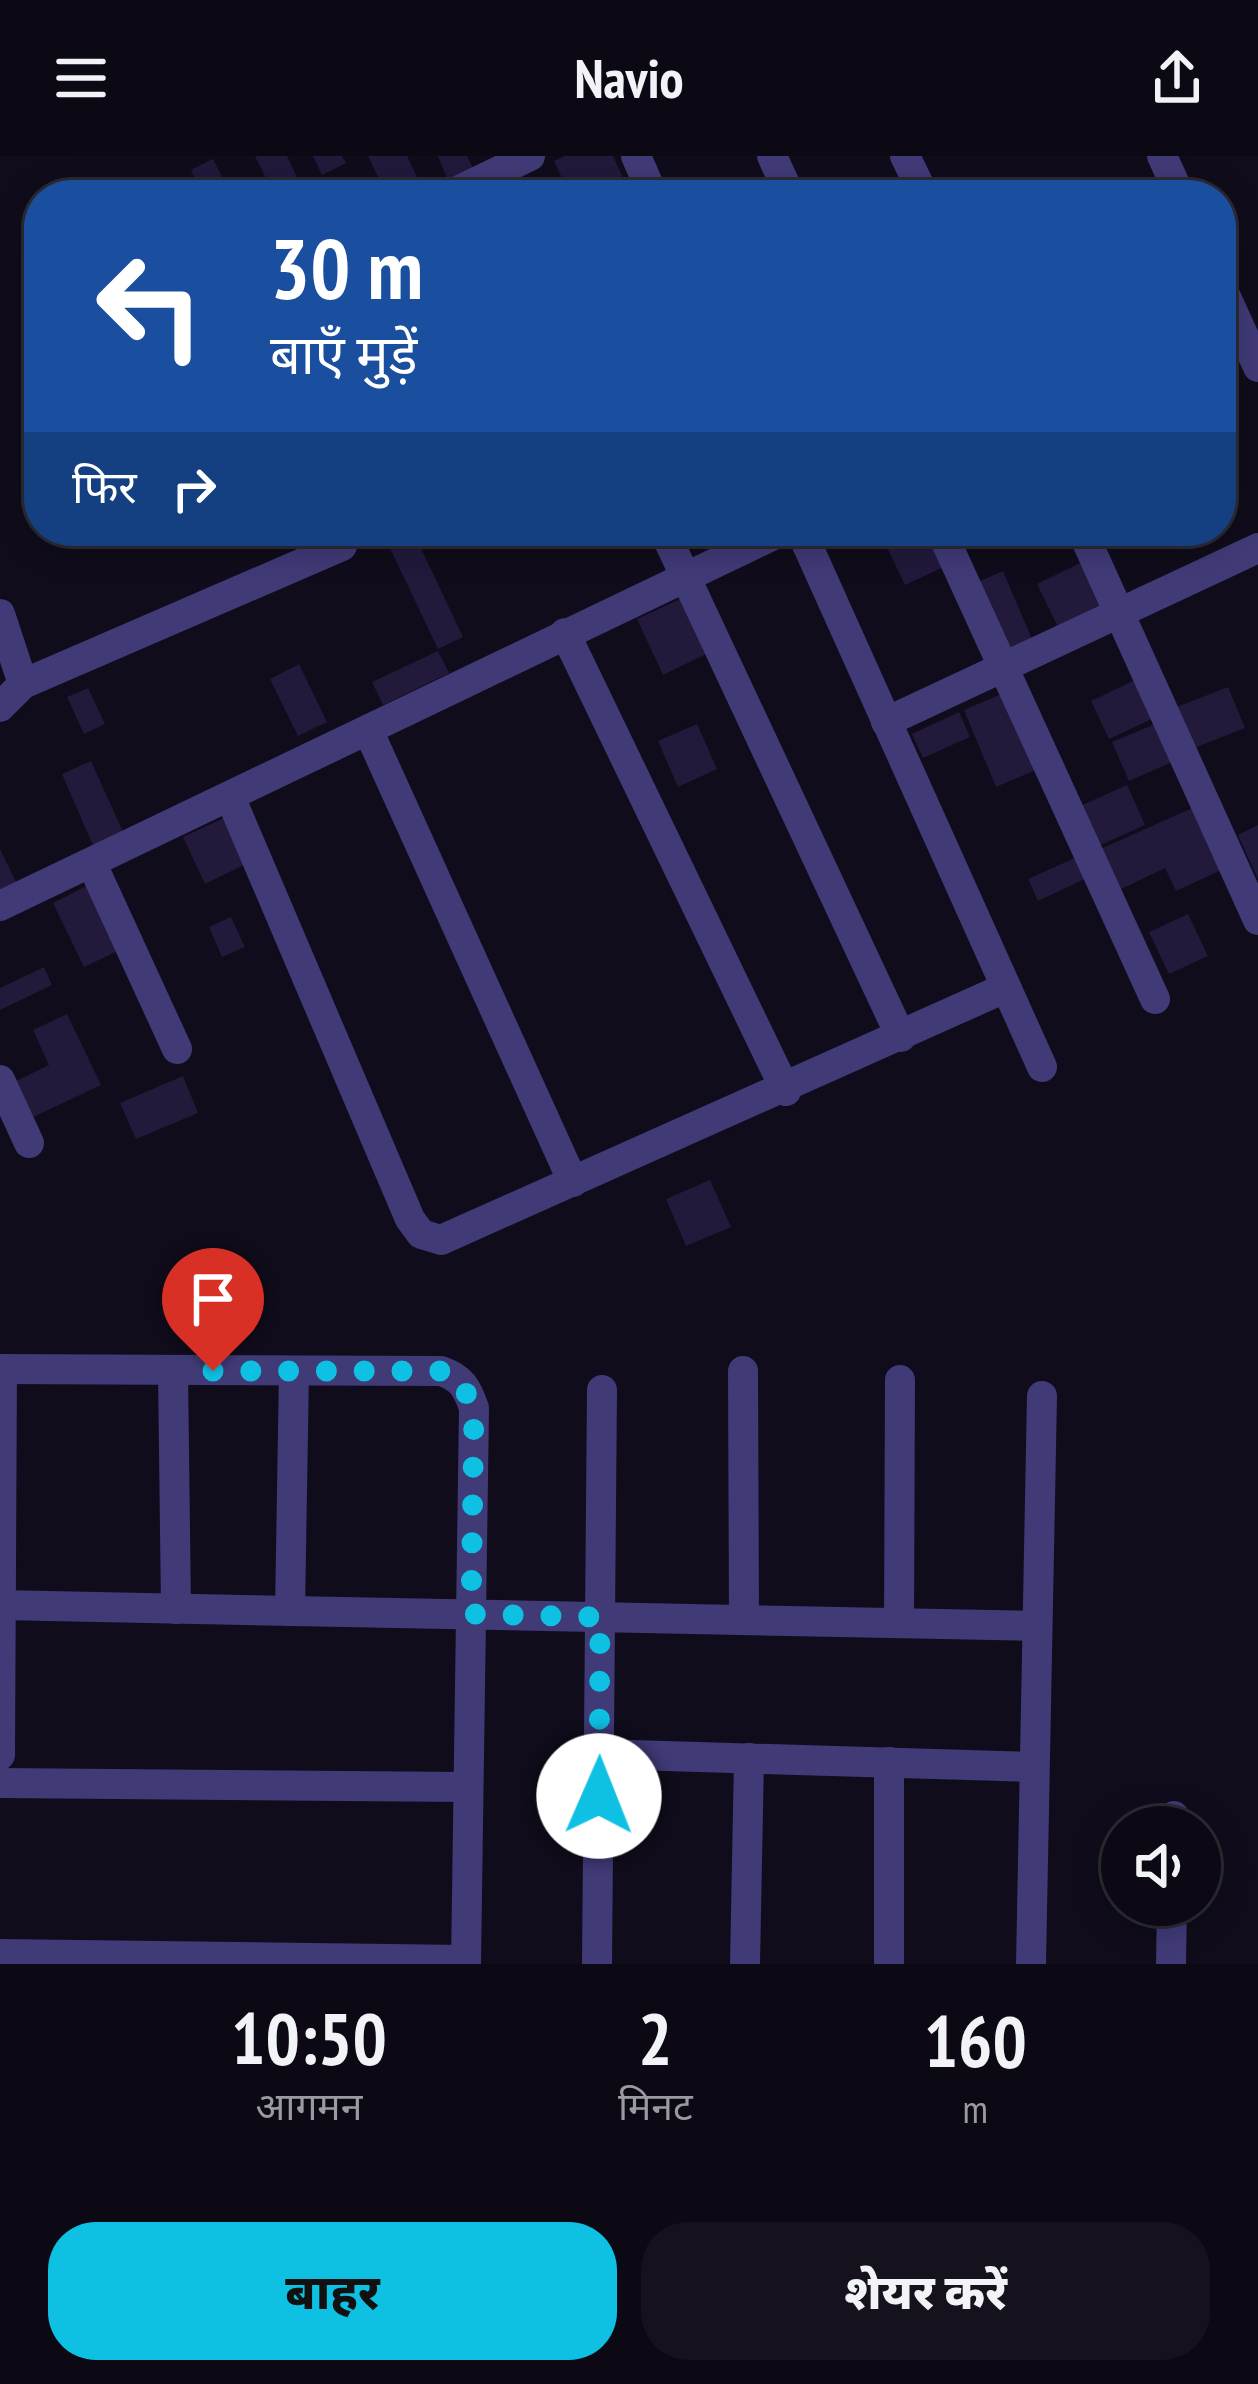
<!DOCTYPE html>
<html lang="hi">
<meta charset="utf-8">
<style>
:root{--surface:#0c0914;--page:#15121d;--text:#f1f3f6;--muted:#9a9aa0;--line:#2c2a34;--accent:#0ec1e3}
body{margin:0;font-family:"PT Sans Narrow","Noto Sans Devanagari",sans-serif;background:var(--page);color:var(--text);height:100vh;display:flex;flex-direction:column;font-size:45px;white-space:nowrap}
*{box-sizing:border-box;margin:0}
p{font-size:39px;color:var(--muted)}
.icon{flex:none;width:66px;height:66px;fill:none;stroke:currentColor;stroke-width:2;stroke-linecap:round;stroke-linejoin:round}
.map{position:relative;height:1808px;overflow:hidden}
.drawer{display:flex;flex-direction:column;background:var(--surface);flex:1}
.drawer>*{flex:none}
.guide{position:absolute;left:24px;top:24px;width:1212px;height:366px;border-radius:48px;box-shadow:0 6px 30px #0003,0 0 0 3px var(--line);background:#1a4fa0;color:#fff;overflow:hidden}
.tools{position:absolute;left:1101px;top:1650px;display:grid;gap:24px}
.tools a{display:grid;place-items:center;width:120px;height:120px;border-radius:50%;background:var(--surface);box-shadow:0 6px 30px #0003,0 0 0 3px var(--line);font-size:60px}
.pin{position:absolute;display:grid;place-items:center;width:102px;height:102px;color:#fff;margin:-123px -51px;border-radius:50% 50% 50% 0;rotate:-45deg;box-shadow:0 0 12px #0007}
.pin .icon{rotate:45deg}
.me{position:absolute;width:132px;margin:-66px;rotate:1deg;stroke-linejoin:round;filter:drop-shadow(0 0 9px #0008)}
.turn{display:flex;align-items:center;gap:42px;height:252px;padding:0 48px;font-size:54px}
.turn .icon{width:156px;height:156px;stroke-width:2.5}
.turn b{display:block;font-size:84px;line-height:102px}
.then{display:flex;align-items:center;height:114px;padding:0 48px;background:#0003;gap:24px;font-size:45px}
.eta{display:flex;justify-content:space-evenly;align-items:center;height:204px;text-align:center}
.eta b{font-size:72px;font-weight:800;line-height:84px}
.button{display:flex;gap:24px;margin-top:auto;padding:24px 48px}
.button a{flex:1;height:138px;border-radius:48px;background:var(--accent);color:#111;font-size:48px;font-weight:800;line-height:138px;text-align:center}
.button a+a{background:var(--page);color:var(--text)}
header{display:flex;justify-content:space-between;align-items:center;height:156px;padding:0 48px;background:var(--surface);font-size:54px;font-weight:800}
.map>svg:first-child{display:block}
</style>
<header><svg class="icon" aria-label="menu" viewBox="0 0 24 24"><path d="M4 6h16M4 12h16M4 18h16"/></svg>Navio<svg class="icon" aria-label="share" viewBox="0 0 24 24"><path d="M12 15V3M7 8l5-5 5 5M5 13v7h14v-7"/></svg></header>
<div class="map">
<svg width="1258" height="1808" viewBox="0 0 1258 1808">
<rect width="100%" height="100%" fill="#100c1b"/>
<!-- building -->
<g fill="#22193b">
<path d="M 255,0 L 287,0 L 299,26 L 274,38 Z"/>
<path d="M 313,0 L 342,0 L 346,7 L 322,19 Z"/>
<path d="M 368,0 L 407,0 L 423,33 L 387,39 Z"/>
<path d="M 438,0 L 467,0 L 476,18 L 450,30 Z"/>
<path d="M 565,0 L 613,0 L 625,26 L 599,39 L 570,39 L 554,5 Z"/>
<path d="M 213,3 L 231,39 L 203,39 L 191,14 Z"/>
<path d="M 362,375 L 407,375 L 370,392 Z"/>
<path d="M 922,375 L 932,375 L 948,409 L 905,429 L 887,391 Z"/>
<path d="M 415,380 L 463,481 L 438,493 L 390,392 Z"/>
<path d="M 1084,405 L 1106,450 L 1059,473 L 1037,428 Z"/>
<path d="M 1003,415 L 1032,483 L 1007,494 L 978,426 Z"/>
<path d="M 680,443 L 706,498 L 663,519 L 637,463 Z"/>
<path d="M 438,495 L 449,517 L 383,549 L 372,526 Z"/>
<path d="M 299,508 L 327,566 L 298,580 L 270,523 Z"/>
<path d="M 1135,524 L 1154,562 L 1109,583 L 1091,545 Z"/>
<path d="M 1228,531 L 1245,572 L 1194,592 L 1177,551 Z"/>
<path d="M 88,532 L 105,568 L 84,578 L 67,541 Z"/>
<path d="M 1006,536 L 1038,613 L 996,631 L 964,554 Z"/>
<path d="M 959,556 L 970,581 L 923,602 L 912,578 Z"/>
<path d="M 1160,566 L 1177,604 L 1129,625 L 1112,586 Z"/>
<path d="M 697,568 L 717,613 L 678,631 L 658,585 Z"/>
<path d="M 91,605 L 124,678 L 94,692 L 62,618 Z"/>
<path d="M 1127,629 L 1145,669 L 1096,691 L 1078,651 Z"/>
<path d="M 1199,649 L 1228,711 L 1176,735 L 1165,712 L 1115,736 L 1096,695 Z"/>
<path d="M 230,659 L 252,705 L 205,728 L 183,681 Z"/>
<path d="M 1258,669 L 1258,723 L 1238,679 Z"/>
<path d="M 0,693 L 16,726 L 0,734 Z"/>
<path d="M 1077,701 L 1087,722 L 1038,745 L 1028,723 Z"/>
<path d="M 90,728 L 122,793 L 84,811 L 53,747 Z"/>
<path d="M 1188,758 L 1208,800 L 1169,818 L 1149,776 Z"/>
<path d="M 231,761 L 245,791 L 222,801 L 209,771 Z"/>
<path d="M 44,811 L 52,829 L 0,854 L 0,832 Z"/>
<path d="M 67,858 L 101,929 L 29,963 L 12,927 L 49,909 L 33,874 Z"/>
<path d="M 183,920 L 198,957 L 136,983 L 120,947 Z"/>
<path d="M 710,1024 L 731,1071 L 686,1090 L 666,1043 Z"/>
</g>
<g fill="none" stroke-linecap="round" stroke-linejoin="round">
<!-- minor -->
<g stroke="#403a77" stroke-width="30">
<path d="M 636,0 L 653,39"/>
<path d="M 772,0 L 790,39"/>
<path d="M 905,0 L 924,39"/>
<path d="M 1162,0 L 1180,39"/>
<path d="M 449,39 L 530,0"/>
<path d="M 1221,130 L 1258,211"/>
<path d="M 664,375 L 901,881"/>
<path d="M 801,375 L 1042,911"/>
<path d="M 941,375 L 1155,843"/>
<path d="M 1082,375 L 1258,764"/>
<path d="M 0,458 L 23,528 L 0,551"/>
<path d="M 565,477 L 786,935"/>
<path d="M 23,528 L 342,390"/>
<path d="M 886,566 L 1258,392"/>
<path d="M 368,574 L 573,1026"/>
<path d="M 231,643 L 410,1063 L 421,1078 L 441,1084 L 1005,832"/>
<path d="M 92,708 L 177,893"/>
<path d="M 0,750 L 782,375"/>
<path d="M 0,924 L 29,987"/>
<path d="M 0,1213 L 441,1215 C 462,1222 467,1232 474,1252 L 466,1808"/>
<path d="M 173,1215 L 176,1453"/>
<path d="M 743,1215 L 744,1464"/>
<path d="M 0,1449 L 1037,1470"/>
<path d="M 290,1455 L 294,1215"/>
<path d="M 899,1467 L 900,1224"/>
<path d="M 599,1598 L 1034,1611"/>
<path d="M 0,1599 L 2,1213"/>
<path d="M 0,1627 L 468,1631"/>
<path d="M 1174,1671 L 1174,1660"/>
<path d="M 0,1798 L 466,1804"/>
<path d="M 597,1808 L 602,1234"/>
<path d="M 745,1808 L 749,1602"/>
<path d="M 889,1808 L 889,1606"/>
<path d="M 1031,1808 L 1042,1240"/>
<path d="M 1171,1808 L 1172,1749"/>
</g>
</g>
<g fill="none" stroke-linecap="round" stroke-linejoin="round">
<!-- route -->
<path stroke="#0ec1e3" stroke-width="21" stroke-dasharray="0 37.8" d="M 213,1215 L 441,1215 L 457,1220 L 474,1252 L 471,1458 L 600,1461 L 599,1640"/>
</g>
</svg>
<div class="tools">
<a><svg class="icon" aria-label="sound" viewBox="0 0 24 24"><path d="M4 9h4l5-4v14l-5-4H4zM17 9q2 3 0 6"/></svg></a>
</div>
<div class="pin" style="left:213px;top:1215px;background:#d93025"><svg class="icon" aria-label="arrive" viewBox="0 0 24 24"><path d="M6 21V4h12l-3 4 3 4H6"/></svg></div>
<svg class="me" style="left:599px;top:1640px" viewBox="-20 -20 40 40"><circle r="19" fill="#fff"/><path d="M0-13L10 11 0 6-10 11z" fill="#0ec1e3"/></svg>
<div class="guide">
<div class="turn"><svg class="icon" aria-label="left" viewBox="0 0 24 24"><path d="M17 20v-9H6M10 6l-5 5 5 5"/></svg><div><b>30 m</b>बाएँ मुड़ें</div></div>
<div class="then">फिर<svg class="icon" aria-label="right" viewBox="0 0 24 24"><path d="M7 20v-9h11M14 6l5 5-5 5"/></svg></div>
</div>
</div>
<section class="drawer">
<div class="eta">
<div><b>10:50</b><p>आगमन</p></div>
<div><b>2</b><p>मिनट</p></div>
<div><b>160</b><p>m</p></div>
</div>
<div class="button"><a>बाहर</a><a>शेयर करें</a></div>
</section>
